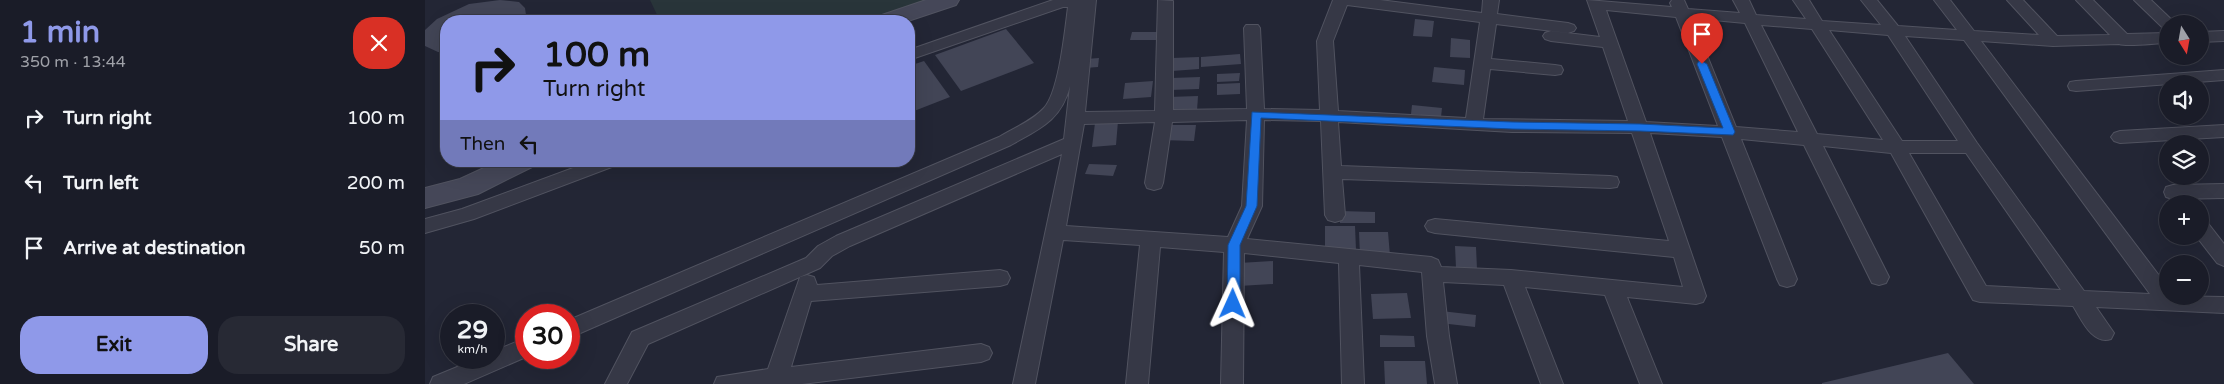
<!DOCTYPE html>
<meta charset="utf-8">
<style>
:root{--surface:#1a1c28;--page:#272934;--text:#f1f3f6;--muted:#9fa1a8;--line:#383a45;--accent:#8f99e9}
body{margin:0;font-family:"Varela Round",sans-serif;background:var(--page);color:var(--text);height:100vh;display:flex;flex-direction:column;font-size:19px;white-space:nowrap}
*{box-sizing:border-box;margin:0}
p{font-size:16px;color:var(--muted)}
.icon{flex:none;width:28px;height:28px;fill:none;stroke:currentColor;stroke-width:2;stroke-linecap:round;stroke-linejoin:round}
.map{position:relative;flex:1;overflow:hidden}
.panel{display:flex;flex-direction:column;background:var(--surface);width:425px}
.panel>*{flex:none}
.top-card{position:absolute;left:15px;top:15px;width:475px;height:152px;border-radius:20px;box-shadow:0 5px 20px #0002,0 0 0 1px var(--line);background:#8f99e9;color:#111;overflow:hidden}
.needle{width:32px;rotate:169deg}
.controls{position:absolute;left:1734px;top:15px;display:grid;gap:10px}
.controls a{display:grid;place-items:center;width:50px;height:50px;border-radius:50%;background:var(--surface);box-shadow:0 5px 20px #0002,0 0 0 1px var(--line);font-size:25px}
.speed{position:absolute;left:15px;top:304px;display:flex;gap:10px;font-size:25px;font-weight:700;text-align:center}
.speed>*{display:grid;place-content:center;width:65px;height:65px;border-radius:50%;background:var(--surface);box-shadow:0 5px 20px #0002,0 0 0 1px var(--line);line-height:1}
.speed small{font-size:12px;font-weight:400}
.speed .limit{border:8px solid #d22;background:#fff;color:#111}
.pin{position:absolute;display:grid;place-items:center;width:42px;height:42px;color:#fff;margin:-51px -21px;border-radius:50% 50% 50% 0;rotate:-45deg;box-shadow:0 0 5px #0007}
.pin .icon{rotate:45deg}
.me{position:absolute;width:55px;margin:-28px;rotate:1deg;stroke-linejoin:round;filter:drop-shadow(0 0 4px #0008)}
.turn{display:flex;align-items:center;gap:18px;height:105px;padding:0 20px;font-size:22px}
.turn .icon{width:65px;height:65px;stroke-width:2.5}
.turn b{display:block;font-size:35px;line-height:42px}
.then{display:flex;align-items:center;height:48px;padding:0 20px;background:#0003;gap:10px;font-size:19px}
.round{display:grid;place-items:center;flex:none;width:52px;height:52px;border-radius:20px;background:var(--page)}
.overview{display:flex;align-items:center;justify-content:space-between;height:85px;padding:0 20px}
h1{font-size:30px;font-weight:700;line-height:38px;color:var(--accent)}
.cta{display:flex;gap:10px;margin-top:auto;padding:10px 20px}
.cta a{flex:1;height:58px;border-radius:20px;background:var(--accent);color:#111;font-size:20px;font-weight:700;line-height:58px;text-align:center}
.cta a+a{background:var(--page);color:var(--text)}
ul{padding:0;list-style:none}
li{display:flex;align-items:center;gap:15px;height:65px;padding:0 20px}
li div{flex:1}
li b{display:block;font-size:19px}
li em{font-style:normal}
main{display:flex;flex:1;min-height:0}
.map>svg:first-child{display:block}
</style>
<main>
<section class="panel">
<div class="overview"><div><h1>1 min</h1><p>350 m · 13:44</p></div><a class="round" style="background:#d93025;color:#fff"><svg class="icon" aria-label="close" viewBox="0 0 24 24"><path d="M6 6l12 12M18 6L6 18"/></svg></a></div>
<ul>
<li><svg class="icon" aria-label="right" viewBox="0 0 24 24"><path d="M7 20v-9h11M14 6l5 5-5 5"/></svg><div><b>Turn right</b></div><em>100 m</em></li>
<li><svg class="icon" aria-label="left" viewBox="0 0 24 24"><path d="M17 20v-9H6M10 6l-5 5 5 5"/></svg><div><b>Turn left</b></div><em>200 m</em></li>
<li><svg class="icon" aria-label="arrive" viewBox="0 0 24 24"><path d="M6 21V4h12l-3 4 3 4H6"/></svg><div><b>Arrive at destination</b></div><em>50 m</em></li>
</ul>
<div class="cta"><a>Exit</a><a>Share</a></div>
</section>
<div class="map">
<svg width="1799" height="384" viewBox="0 0 1799 384">
<rect width="100%" height="100%" fill="#232635"/>
<!-- green -->
<path fill="#29353a" d="M 225,0 L 525,0 L 465,21 L 235,21 Z"/>
<!-- building -->
<g fill="#424556">
<path d="M 75,0 L 94,2 L 100,8 L 101,15 L 97,21 L 21,21 L 21,52 L 13,52 L 0,46 L 0,30 L 12,19 L 44,4 Z"/>
<path d="M 990,19 L 1009,21 L 1007,37 L 988,36 Z"/>
<path d="M 581,29 L 609,63 L 536,91 L 510,55 Z"/>
<path d="M 707,32 L 735,32 L 734,40 L 705,40 Z"/>
<path d="M 1026,38 L 1045,40 L 1045,58 L 1025,57 Z"/>
<path d="M 815,54 L 816,64 L 776,67 L 776,57 Z"/>
<path d="M 774,57 L 774,69 L 747,71 L 747,58 Z"/>
<path d="M 674,58 L 673,67 L 660,68 L 661,59 Z"/>
<path d="M 499,61 L 525,97 L 484,113 L 484,66 Z"/>
<path d="M 1009,67 L 1040,70 L 1039,85 L 1007,82 Z"/>
<path d="M 815,73 L 814,81 L 792,82 L 792,74 Z"/>
<path d="M 775,77 L 774,89 L 745,90 L 746,78 Z"/>
<path d="M 728,81 L 726,97 L 698,99 L 700,83 Z"/>
<path d="M 815,83 L 815,94 L 792,95 L 792,84 Z"/>
<path d="M 773,96 L 772,111 L 742,112 L 743,97 Z"/>
<path d="M 987,105 L 1017,108 L 1016,117 L 986,114 Z"/>
<path d="M 693,121 L 691,145 L 667,147 L 670,123 Z"/>
<path d="M 739,125 L 771,125 L 769,141 L 736,140 Z"/>
<path d="M 664,164 L 692,165 L 688,176 L 660,174 Z"/>
<path d="M 915,211 L 950,212 L 950,223 L 915,223 Z"/>
<path d="M 900,226 L 930,226 L 931,250 L 900,251 Z"/>
<path d="M 934,232 L 963,232 L 965,256 L 935,256 Z"/>
<path d="M 1030,246 L 1051,247 L 1052,269 L 1031,268 Z"/>
<path d="M 848,261 L 848,284 L 814,286 L 814,263 Z"/>
<path d="M 982,293 L 986,318 L 948,319 L 946,294 Z"/>
<path d="M 1016,311 L 1051,315 L 1050,327 L 1015,323 Z"/>
<path d="M 955,335 L 989,336 L 990,347 L 955,347 Z"/>
<path d="M 1523,353 L 1549,384 L 1397,384 L 1397,383 Z"/>
<path d="M 959,361 L 1000,361 L 1002,384 L 960,384 Z"/>
</g>
<g fill="none" stroke-linecap="round" stroke-linejoin="round">
<defs>
<g id="street">
<path d="M 628,0 L 671,0 L 660,112 L 730,111 L 733,0 L 748,1 L 748,110 L 822,109 L 819,28 L 821,25 L 833,25 L 835,28 L 839,109 L 895,110 L 892,41 L 908,0 L 955,0 L 1057,13 L 1058,0 L 1074,0 L 1072,14 L 1143,23 L 1149,25 L 1151,28 L 1149,31 L 1143,33 L 1071,24 L 1066,59 L 1130,65 L 1136,66 L 1138,70 L 1136,74 L 1130,75 L 1065,69 L 1058,119 L 1203,121 L 1178,47 L 1126,41 L 1120,39 L 1118,36 L 1120,33 L 1126,31 L 1175,37 L 1162,0 L 1247,7 L 1245,3 L 1247,0 L 1259,0 L 1263,9 L 1315,13 L 1308,0 L 1324,0 L 1331,15 L 1381,19 L 1368,0 L 1384,0 L 1397,21 L 1456,25 L 1436,0 L 1452,0 L 1473,26 L 1532,30 L 1509,0 L 1525,0 L 1549,31 L 1614,35 L 1582,0 L 1598,0 L 1632,36 L 1685,35 L 1651,0 L 1668,0 L 1702,34 L 1742,33 L 1742,43 C 1731,43 1702,47 1694,44 L 1628,46 L 1556,41 L 1742,286 L 1742,296 L 1799,297 L 1799,313 L 1671,307 L 1689,333 L 1686,339 C 1667,345 1657,320 1648,306 L 1555,302 L 1548,300 L 1466,153 L 1398,146 L 1464,277 L 1461,283 L 1454,285 L 1447,283 L 1379,145 L 1316,139 L 1372,279 L 1369,285 L 1362,287 L 1355,285 L 1352,279 L 1297,137 L 1225,133 L 1281,296 L 1278,302 L 1271,304 L 1202,297 L 1237,384 L 1215,384 L 1180,295 L 1100,287 L 1138,384 L 1116,384 L 1079,285 L 1018,282 L 1024,336 L 1032,384 L 1010,384 L 1002,336 L 997,272 L 934,265 L 939,384 L 917,384 L 914,263 L 819,253 L 818,384 L 796,384 L 799,252 L 735,247 L 723,384 L 701,384 L 715,245 L 638,240 L 610,384 L 588,384 L 637,154 L 425,246 L 407,256 L 395,268 L 223,344 L 202,384 L 180,384 L 207,332 L 381,258 L 393,246 L 411,236 L 639,139 L 645,86 C 636,121 614,129 586,145 L 144,338 L 144,320 L 574,137 C 589,128 607,121 619,108 C 634,92 640,30 643,7 L 638,7 L 484,60 L 484,50 ZM 922,5 L 1055,22 L 1041,118 L 913,111 L 908,41 ZM 1181,10 L 1251,17 L 1293,126 L 1221,122 ZM 1267,18 L 1320,23 L 1373,132 L 1311,127 ZM 1336,25 L 1387,29 L 1458,140 L 1392,134 ZM 1404,30 L 1463,35 L 1533,141 L 1477,141 ZM 1480,36 L 1539,40 L 1725,294 L 1659,291 L 1552,143 ZM 822,120 L 817,206 L 803,237 L 641,226 L 659,124 L 730,122 L 720,183 L 722,188 L 729,190 L 736,188 L 738,183 L 747,122 ZM 839,120 L 896,121 L 900,215 L 903,220 L 910,222 L 917,220 L 920,215 L 917,179 L 1185,188 L 1192,187 L 1194,182 L 1192,177 L 1185,176 L 916,166 L 913,122 L 1087,132 L 1207,133 L 1244,241 L 1010,219 L 1003,221 L 1000,226 L 1003,231 L 1010,233 L 1249,257 L 1258,287 L 1086,270 L 1016,267 L 1013,260 L 1006,257 L 822,239 L 837,206 ZM 1484,153 L 1541,153 L 1636,290 L 1561,286 Z"/>
<path d="M 1709,0 L 1726,0 L 1751,24 L 1742,24 L 1742,29 L 1737,27 Z"/>
<path d="M 1799,31 L 1799,41 L 1775,42 L 1775,32 Z"/>
<path d="M 1799,70 L 1799,80 L 1651,91 L 1645,90 L 1643,86 L 1645,82 L 1651,81 Z"/>
<path d="M 1799,125 L 1799,137 L 1695,143 L 1689,141 L 1686,137 L 1689,133 L 1695,131 Z"/>
<path d="M 167,161 L 195,161 L 192,165 L 49,219 L 0,233 L 0,219 L 37,209 Z"/>
<path d="M 1799,184 L 1799,198 L 1748,199 L 1741,197 L 1739,192 L 1741,187 L 1748,185 Z"/>
<path d="M 1775,220 L 1782,222 L 1799,244 L 1799,266 L 1792,263 L 1771,236 L 1775,236 Z"/>
<path d="M 575,270 L 582,272 L 585,278 L 582,284 L 575,286 L 386,301 L 366,367 L 556,344 L 564,347 L 567,353 L 564,359 L 556,362 L 377,384 L 289,384 L 292,377 L 343,369 L 375,277 L 382,275 L 389,277 L 392,285 Z"/>
<path d="M 101,338 L 101,357 L 39,384 L 5,384 L 8,377 L 54,358 L 69,358 L 69,351 Z"/>
</g>
<g id="secondary">
<path d="M 501,0 L 534,0 L 531,5 L 483,21 L 451,21 L 454,16 Z"/>
<path d="M 74,161 L 111,161 L 107,167 L 53,194 L 0,208 L 0,188 L 35,179 Z"/>
</g>
</defs>
<!-- street casing -->
<use href="#street" stroke="#515360" stroke-width="2"/>
<!-- secondary casing -->
<use href="#secondary" stroke="#515360" stroke-width="2"/>
<!-- street -->
<use href="#street" fill="#363846" fill-rule="evenodd"/>
<!-- secondary -->
<use href="#secondary" fill="#454758" fill-rule="evenodd"/>
</g>
<!-- route -->
<path fill="#1a73e8" stroke="#114b97" d="M 1274,61 L 1277,61 L 1282,64 L 1310,132 L 1308,135 L 1215,131 L 1087,129 L 836,118 L 832,206 L 815,245 L 815,304 L 813,308 L 804,308 L 802,304 L 803,245 L 821,206 L 827,112 L 1087,122 L 1215,124 L 1298,128 L 1272,64 Z"/>
</svg>
<div class="controls">
<a><svg class="needle" viewBox="-14 -14 28 28"><path d="M0-13l5 13h-10z" fill="#e53935"/><path d="M0 13l5-13h-10z" fill="#9fa1a8"/></svg></a>
<a><svg class="icon" aria-label="sound" viewBox="0 0 24 24"><path d="M4 9h4l5-4v14l-5-4H4zM17 9q2 3 0 6"/></svg></a>
<a><svg class="icon" aria-label="layers" viewBox="0 0 24 24"><path d="M12 4l9 5-9 5-9-5zM3 14l9 5 9-5"/></svg></a>
<a>+</a>
<a>−</a>
</div>
<div class="speed"><div>29<small>km/h</small></div><div class="limit">30</div></div>
<div class="pin" style="left:1277px;top:64px;background:#d93025"><svg class="icon" aria-label="arrive" viewBox="0 0 24 24"><path d="M6 21V4h12l-3 4 3 4H6"/></svg></div>
<svg class="me" style="left:808px;top:304px" viewBox="-20 -20 40 40"><path d="M0-17L14 15 0 8-14 15z" fill="#1a73e8" stroke="#fff" stroke-width="4"/></svg>
<div class="top-card">
<div class="turn"><svg class="icon" aria-label="right" viewBox="0 0 24 24"><path d="M7 20v-9h11M14 6l5 5-5 5"/></svg><div><b>100 m</b>Turn right</div></div>
<div class="then">Then<svg class="icon" aria-label="left" viewBox="0 0 24 24"><path d="M17 20v-9H6M10 6l-5 5 5 5"/></svg></div>
</div>
</div>
</main>
